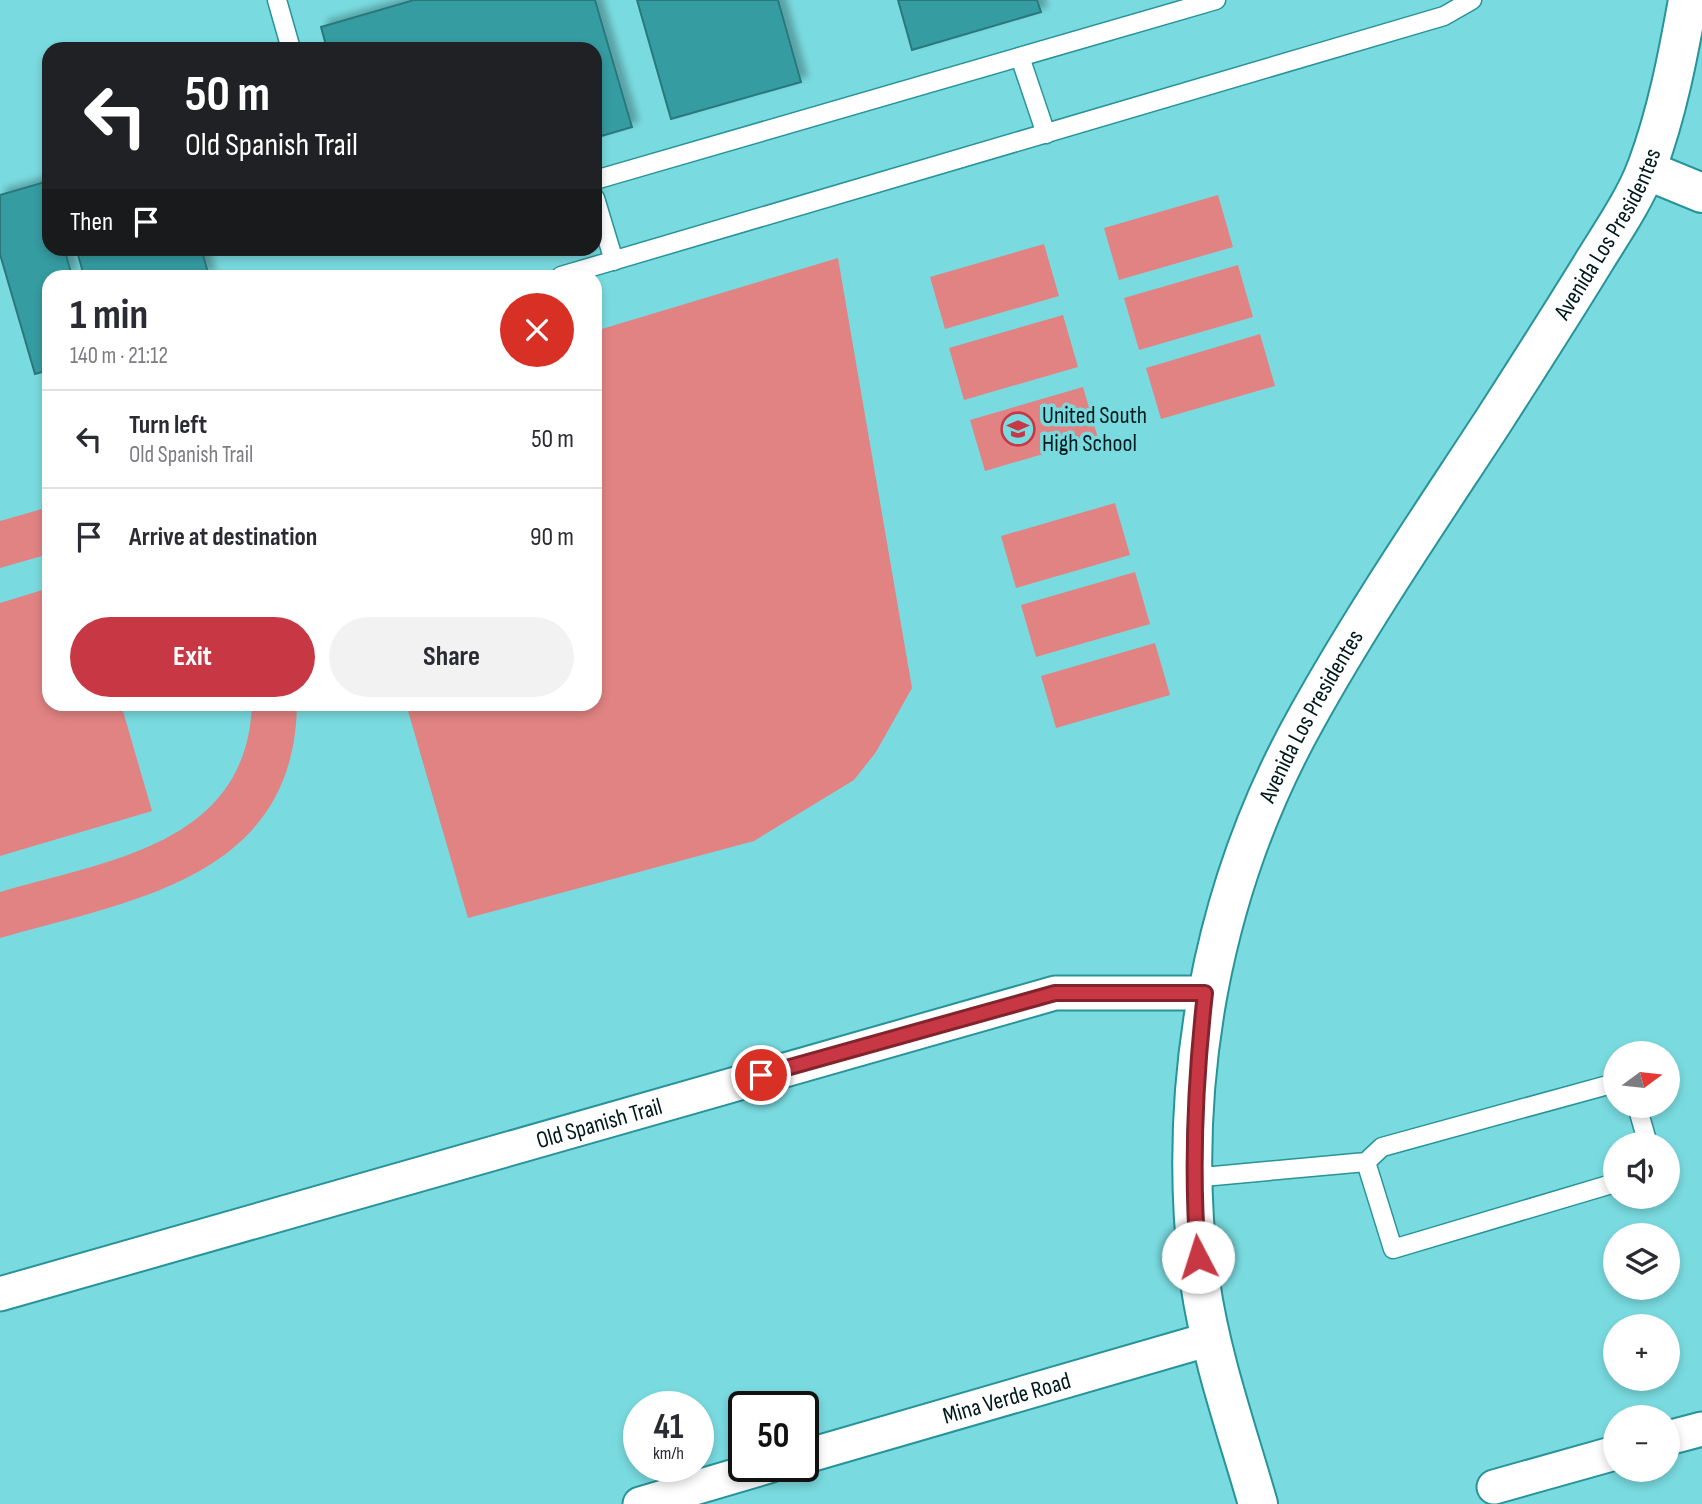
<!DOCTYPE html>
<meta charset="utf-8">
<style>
:root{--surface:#fff;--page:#f2f2f3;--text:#2b2b33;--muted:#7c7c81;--line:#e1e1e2;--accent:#c83844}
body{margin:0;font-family:"Sofia Sans Condensed",sans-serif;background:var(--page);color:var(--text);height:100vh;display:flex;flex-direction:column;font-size:26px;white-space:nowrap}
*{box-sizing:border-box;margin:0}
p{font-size:23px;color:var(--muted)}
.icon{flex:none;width:38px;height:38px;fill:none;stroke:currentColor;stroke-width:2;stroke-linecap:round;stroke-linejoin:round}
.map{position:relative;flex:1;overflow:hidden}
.sheet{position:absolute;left:42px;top:270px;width:560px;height:441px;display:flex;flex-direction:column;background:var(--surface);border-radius:21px;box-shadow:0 4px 10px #0003}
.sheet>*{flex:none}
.guide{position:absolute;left:42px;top:42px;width:560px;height:214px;border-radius:21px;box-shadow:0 4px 10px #0003;background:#202124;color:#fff;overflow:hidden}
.needle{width:46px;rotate:75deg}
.controls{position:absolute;left:1603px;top:1041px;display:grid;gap:14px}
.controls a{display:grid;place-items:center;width:77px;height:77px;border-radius:50%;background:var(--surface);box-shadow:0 4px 10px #0003;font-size:35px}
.speed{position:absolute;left:623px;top:1391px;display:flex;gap:14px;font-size:35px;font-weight:700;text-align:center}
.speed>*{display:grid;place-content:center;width:91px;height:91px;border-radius:50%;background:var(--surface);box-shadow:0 4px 10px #0003;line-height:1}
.speed small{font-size:18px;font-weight:400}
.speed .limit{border:4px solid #111;border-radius:10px;background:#fff;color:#111}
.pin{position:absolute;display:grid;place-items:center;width:60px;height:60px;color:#fff;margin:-30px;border:4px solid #fff;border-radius:50%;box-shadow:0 2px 7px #0007}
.me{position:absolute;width:77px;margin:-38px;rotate:355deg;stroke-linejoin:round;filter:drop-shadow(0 0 5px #0008)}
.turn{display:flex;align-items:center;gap:24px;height:147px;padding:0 28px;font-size:32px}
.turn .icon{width:91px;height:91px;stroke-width:2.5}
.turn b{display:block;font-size:49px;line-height:60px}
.then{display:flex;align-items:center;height:66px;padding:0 28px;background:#0003;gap:14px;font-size:26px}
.round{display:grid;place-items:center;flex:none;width:74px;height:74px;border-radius:37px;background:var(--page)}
.headline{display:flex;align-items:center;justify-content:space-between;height:119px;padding:0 28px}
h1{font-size:42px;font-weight:700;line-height:52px}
.primary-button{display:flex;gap:14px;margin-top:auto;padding:14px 28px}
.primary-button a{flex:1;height:80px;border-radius:42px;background:var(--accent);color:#fff;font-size:28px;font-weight:700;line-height:80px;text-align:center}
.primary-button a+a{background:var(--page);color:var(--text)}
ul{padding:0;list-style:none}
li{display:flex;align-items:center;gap:21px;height:98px;padding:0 28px;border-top:2px solid var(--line)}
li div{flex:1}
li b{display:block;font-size:26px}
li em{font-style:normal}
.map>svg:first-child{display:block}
</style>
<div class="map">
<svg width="1702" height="1504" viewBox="0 0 1702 1504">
<defs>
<filter id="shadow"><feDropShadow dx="6" dy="-6" stdDeviation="3.5" flood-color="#0004"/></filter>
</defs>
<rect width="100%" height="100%" fill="#79dbe0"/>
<!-- green -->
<g fill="#e28383">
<path d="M 1218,195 L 1233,247 L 1119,280 L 1104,228 Z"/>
<path d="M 1044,244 L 1059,296 L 945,329 L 930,277 Z"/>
<path d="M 838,258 L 912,688 L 876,752 L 854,780 L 754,841 L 468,918 L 406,704 L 595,704 L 595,331 Z"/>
<path d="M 1238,265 L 1253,317 L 1139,350 L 1124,298 Z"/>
<path d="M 1063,315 L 1078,367 L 964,400 L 949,348 Z"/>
<path d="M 1260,334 L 1275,386 L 1161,419 L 1146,368 Z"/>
<path d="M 1083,387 L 1098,438 L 985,471 L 970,420 Z"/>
<path d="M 1115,503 L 1130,555 L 1016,588 L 1001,536 Z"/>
<path d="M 49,507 L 49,554 L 0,568 L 0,521 Z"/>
<path d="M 1135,572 L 1150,624 L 1036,657 L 1021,605 Z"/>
<path d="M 49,588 L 49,704 L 121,704 L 152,811 L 0,856 L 0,603 Z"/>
<path d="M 1155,643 L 1170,695 L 1056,728 L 1041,676 Z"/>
<path d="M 252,704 L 297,704 C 295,879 131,900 0,938 L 0,892 C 108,860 247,845 252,704 Z"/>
</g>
<!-- building -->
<g fill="#359ca2" stroke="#2a787c" stroke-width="2" filter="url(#shadow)">
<path d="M 414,0 L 595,0 L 632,127 L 595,138 L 595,49 L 327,49 L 321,27 Z"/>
<path d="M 637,0 L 778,0 L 801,82 L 671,119 Z"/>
<path d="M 898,0 L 1037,0 L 1041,12 L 912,50 Z"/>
<path d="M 45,182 L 49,197 L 49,248 L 64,248 L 72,276 L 49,276 L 49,370 L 35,374 L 0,254 L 0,195 Z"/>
<path d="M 76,248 L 201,248 L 209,276 L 84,276 Z"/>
</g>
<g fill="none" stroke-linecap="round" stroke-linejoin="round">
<defs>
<g id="lane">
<path d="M 277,0 L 291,49"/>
<path d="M 1020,57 L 1046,134"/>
<path d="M 595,180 L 1216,0"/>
<path d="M 595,198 L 614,261"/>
<path d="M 561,276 L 1444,16 L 1472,0"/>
<path d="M 1637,1106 L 1648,1144"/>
<path d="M 1366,1162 L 1393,1249 L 1615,1183"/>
<path d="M 1192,1178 L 1366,1162 L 1382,1147 L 1615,1083"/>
</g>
<g id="street">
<path id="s1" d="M 0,1294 L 1055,993 L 1205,993"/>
<path d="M 1668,1438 L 1702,1429"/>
<path id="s2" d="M 803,1457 L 1210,1339"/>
<path d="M 1494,1487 L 1615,1453"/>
<path d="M 640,1504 L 769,1466"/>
</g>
<g id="secondary">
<path d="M 1646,170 L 1702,193"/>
<path id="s3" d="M 1258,1504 C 1237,1431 1211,1358 1200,1282 C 1175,1089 1211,889 1306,719 C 1363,616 1430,518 1494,420 C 1528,367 1562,314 1595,260 C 1613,231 1635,199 1647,167 C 1667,113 1678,56 1688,0"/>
</g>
</defs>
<!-- lane casing -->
<use href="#lane" stroke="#289399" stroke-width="21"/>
<!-- street casing -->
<use href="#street" stroke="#289399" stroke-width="37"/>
<!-- secondary casing -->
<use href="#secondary" stroke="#289399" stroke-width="42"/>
<!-- lane -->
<use href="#lane" stroke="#fff" stroke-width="18"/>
<!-- street -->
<use href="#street" stroke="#fff" stroke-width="33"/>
<!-- secondary -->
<use href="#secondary" stroke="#fff" stroke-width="38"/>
</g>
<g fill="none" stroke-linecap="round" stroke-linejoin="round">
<defs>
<path id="route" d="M 761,1075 L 1055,993 L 1205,993 C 1195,1082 1191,1167 1198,1257"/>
</defs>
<!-- route casing -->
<use href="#route" stroke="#82242c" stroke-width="18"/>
<!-- route -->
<use href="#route" stroke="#c83844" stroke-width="12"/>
</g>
<!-- icons -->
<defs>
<symbol id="school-ring" viewBox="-11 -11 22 22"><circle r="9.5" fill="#79dbe0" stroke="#c83844" stroke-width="1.5"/><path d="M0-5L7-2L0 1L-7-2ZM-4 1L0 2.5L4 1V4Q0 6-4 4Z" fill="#c83844"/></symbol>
</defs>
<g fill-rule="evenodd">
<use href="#school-ring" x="999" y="410" width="38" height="38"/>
</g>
<g text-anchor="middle" stroke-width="7" stroke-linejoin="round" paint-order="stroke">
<!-- street labels -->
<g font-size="24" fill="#001a1c" stroke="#79dbe0">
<text dy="8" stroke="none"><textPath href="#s3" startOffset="1384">Avenida Los Presidentes</textPath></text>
<text dy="8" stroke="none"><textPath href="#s3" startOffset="817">Avenida Los Presidentes</textPath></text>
<text dy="8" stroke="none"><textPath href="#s1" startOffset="623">Old Spanish Trail</textPath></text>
<text dy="8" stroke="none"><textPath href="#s2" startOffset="212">Mina Verde Road</textPath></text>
</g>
<!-- poi labels -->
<g font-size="24" fill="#001a1c" stroke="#79dbe0" text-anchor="start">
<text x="1042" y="423">United South<tspan x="1042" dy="28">High School</tspan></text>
</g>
</g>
</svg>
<div class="controls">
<a><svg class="needle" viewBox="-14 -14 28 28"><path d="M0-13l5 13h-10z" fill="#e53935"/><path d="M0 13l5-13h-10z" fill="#7c7c81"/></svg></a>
<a><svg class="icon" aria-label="sound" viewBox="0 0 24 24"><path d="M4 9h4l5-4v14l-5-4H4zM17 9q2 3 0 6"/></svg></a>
<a><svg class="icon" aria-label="layers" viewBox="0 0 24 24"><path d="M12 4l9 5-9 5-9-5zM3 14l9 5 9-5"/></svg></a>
<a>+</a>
<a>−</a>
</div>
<div class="speed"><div>41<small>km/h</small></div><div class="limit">50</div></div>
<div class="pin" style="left:761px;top:1075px;background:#d93025"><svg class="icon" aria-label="arrive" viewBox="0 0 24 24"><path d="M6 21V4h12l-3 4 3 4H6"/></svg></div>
<svg class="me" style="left:1198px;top:1257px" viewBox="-20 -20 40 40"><circle r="19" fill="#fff"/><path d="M0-13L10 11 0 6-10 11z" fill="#c83844"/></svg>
<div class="guide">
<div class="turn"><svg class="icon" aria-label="left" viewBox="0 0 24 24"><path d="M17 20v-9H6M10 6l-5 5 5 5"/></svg><div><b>50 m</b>Old Spanish Trail</div></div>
<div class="then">Then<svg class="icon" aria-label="arrive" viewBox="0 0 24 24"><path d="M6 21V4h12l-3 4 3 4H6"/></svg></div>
</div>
<section class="sheet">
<div class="headline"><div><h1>1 min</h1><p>140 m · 21:12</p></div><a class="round" style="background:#d93025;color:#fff"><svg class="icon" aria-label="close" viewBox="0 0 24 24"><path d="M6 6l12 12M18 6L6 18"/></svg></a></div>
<ul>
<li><svg class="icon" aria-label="left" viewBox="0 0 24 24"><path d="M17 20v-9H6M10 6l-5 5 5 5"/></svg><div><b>Turn left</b><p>Old Spanish Trail</p></div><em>50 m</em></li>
<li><svg class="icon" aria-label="arrive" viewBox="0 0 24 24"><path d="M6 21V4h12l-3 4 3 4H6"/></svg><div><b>Arrive at destination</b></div><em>90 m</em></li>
</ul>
<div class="primary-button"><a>Exit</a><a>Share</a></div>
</section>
</div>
